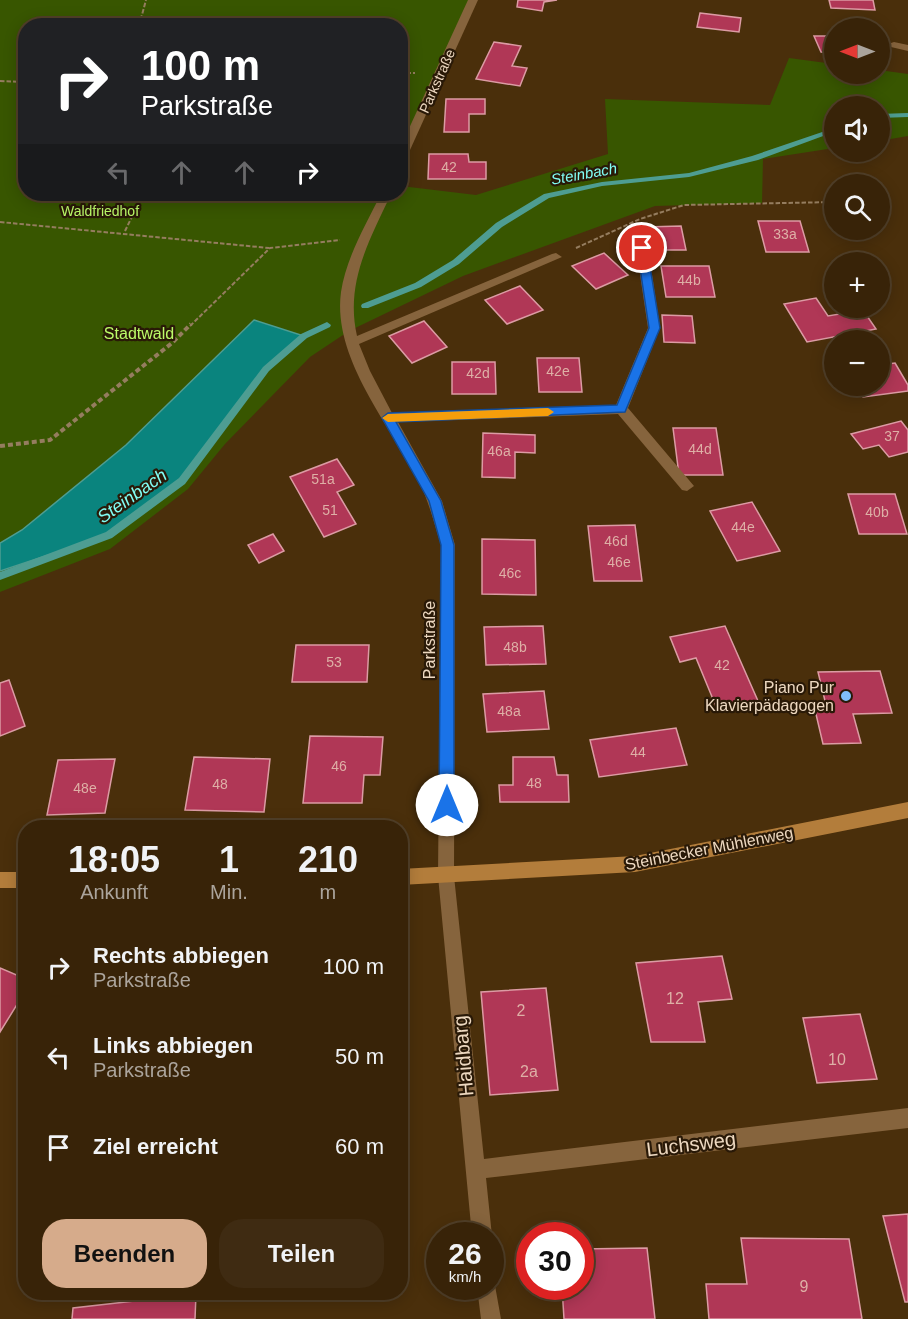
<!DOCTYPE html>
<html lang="de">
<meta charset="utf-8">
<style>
:root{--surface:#382308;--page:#3f2b12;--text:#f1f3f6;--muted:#aba49c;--line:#524029;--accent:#d6ab8b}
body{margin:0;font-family:Helvetica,sans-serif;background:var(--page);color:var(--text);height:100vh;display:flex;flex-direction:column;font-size:22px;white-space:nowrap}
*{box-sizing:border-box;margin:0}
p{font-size:20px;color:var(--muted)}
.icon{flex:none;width:33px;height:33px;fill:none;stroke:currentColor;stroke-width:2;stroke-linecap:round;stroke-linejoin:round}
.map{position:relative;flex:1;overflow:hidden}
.sheet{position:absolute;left:18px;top:820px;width:390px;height:480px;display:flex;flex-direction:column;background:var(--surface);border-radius:24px;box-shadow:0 3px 15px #0003,0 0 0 2px var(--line)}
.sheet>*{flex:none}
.hud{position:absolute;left:18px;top:18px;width:390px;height:183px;border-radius:24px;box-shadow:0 3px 15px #0003,0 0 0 2px var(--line);background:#202124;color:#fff;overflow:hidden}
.needle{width:39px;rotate:270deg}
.fabs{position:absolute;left:824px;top:18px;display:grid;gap:12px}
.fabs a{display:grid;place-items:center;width:66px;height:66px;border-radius:50%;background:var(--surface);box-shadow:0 3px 15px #0003,0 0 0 2px var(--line);font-size:30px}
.speed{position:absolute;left:426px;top:1222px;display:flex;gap:12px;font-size:30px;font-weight:700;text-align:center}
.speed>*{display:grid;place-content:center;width:78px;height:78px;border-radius:50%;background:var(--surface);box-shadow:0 3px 15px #0003,0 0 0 2px var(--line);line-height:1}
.speed small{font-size:15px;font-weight:400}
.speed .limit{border:9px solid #d22;background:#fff;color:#111}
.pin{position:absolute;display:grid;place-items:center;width:51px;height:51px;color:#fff;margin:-26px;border:3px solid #fff;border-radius:50%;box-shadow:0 2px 6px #0007}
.me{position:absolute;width:66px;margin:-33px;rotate:0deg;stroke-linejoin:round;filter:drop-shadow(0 0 4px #0008)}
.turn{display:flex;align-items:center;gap:21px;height:126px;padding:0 24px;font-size:27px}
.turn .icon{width:78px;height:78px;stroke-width:2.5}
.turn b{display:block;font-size:42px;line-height:51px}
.lanes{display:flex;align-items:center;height:57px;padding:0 24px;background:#0003;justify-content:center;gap:30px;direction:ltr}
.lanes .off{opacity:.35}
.eta{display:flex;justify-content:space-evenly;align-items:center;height:102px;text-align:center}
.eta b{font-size:36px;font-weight:600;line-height:42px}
.primary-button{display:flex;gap:12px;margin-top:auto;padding:12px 24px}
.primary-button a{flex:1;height:69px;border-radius:24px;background:var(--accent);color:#111;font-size:24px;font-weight:600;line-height:69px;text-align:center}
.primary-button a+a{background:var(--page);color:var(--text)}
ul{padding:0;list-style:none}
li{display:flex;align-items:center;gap:18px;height:90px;padding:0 24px}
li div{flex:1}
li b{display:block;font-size:22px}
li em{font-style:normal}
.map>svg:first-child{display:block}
</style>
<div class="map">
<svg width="908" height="1319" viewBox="0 0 908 1319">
<rect width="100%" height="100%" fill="#4a2f0b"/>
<!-- green -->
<path fill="#385600" d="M 0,0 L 473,0 L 401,161 L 400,26 L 26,26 L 26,194 L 400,194 L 401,186 L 476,195 L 608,154 L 605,99 L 770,105 L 789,58 L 834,64 L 834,74 L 879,74 L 879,70 L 908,74 L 908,136 L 879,141 L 879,106 L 834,106 L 834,148 L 763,159 L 762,203 L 655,206 L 463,276 L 349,331 L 310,357 L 225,444 L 188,489 L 110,549 L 0,592 Z"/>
<!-- water -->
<path fill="#0a847e" stroke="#4e9d92" stroke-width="1.5" d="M 254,320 L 304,336 L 266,369 L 182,481 L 109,535 L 0,571 L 0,543 L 22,530 L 126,445 Z"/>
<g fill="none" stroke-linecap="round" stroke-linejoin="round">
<!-- stream -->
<g fill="#4e9d92" fill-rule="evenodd">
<path d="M 908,113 L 908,117 L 879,118 L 879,114 Z"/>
<path d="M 834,128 L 834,132 L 758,160 L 689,177 L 602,186 L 549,198 L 502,227 L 459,264 L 421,287 L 368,308 L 362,308 L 361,306 L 362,304 L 415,283 L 453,260 L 496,223 L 544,194 L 602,182 L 689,173 L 752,156 Z"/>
<path d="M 327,322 L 331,325 L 330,327 L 307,338 L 269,371 L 185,484 L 112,538 L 0,580 L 0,572 L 106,532 L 179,478 L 263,367 L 301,334 Z"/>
</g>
</g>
<!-- building -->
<g fill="#b03756" stroke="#dc9ba4" stroke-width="1.5">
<path d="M 518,0 L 557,0 L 544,2 L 542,11 L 517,7 Z"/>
<path d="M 829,0 L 873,0 L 875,10 L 831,8 Z"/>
<path d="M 700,13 L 741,18 L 739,32 L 697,27 Z"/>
<path d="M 814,36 L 834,36 L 834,53 L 821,52 Z"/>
<path d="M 494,42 L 521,46 L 512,66 L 527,68 L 520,86 L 476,79 Z"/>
<path d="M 446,99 L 485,99 L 485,114 L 469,114 L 469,132 L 444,132 Z"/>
<path d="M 429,154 L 468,154 L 469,162 L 486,162 L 486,179 L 428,179 Z"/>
<path d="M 758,221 L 800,221 L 809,252 L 766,252 Z"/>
<path d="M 681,226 L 686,250 L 649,250 L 645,227 Z"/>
<path d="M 604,253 L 628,275 L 596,289 L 572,266 Z"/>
<path d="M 661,266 L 709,266 L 715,297 L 666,297 Z"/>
<path d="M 520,286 L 543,310 L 507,324 L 485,300 Z"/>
<path d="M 816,298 L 828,316 L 863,310 L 876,329 L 807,342 L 784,304 Z"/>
<path d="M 662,315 L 692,316 L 695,343 L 664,342 Z"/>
<path d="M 424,321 L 447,347 L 412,363 L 389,336 Z"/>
<path d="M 537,358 L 579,358 L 582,392 L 539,392 Z"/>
<path d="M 452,362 L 495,362 L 496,394 L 452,394 Z"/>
<path d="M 895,363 L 908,385 L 908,391 L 863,397 L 856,386 L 879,386 L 879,365 Z"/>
<path d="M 901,421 L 908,430 L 908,452 L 889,457 L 879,445 L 863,449 L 851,434 Z"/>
<path d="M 673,428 L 716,428 L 723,475 L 679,475 Z"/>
<path d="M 483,433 L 535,435 L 535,453 L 515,452 L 515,478 L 482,477 Z"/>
<path d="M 337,459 L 354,485 L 337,492 L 356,524 L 324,537 L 290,477 Z"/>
<path d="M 848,494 L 895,494 L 907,534 L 859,534 Z"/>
<path d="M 752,502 L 780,551 L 737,561 L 710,511 Z"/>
<path d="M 635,525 L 642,581 L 594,581 L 588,526 Z"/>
<path d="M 273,534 L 284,551 L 259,563 L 248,545 Z"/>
<path d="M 482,539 L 535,540 L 536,595 L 482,594 Z"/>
<path d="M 543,626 L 546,664 L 486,665 L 484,627 Z"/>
<path d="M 725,626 L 758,701 L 717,709 L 696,658 L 680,662 L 670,637 Z"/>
<path d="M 296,645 L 369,645 L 367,682 L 292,682 Z"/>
<path d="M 880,671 L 892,713 L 853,714 L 861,743 L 823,744 L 815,710 L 827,709 L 818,672 Z"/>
<path d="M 9,680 L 25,726 L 0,736 L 0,683 Z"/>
<path d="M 544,691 L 549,729 L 487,732 L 483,694 Z"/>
<path d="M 676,728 L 687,765 L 599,777 L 590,740 Z"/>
<path d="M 310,736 L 383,737 L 380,775 L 364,775 L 362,803 L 303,803 Z"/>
<path d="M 194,757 L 270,759 L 264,812 L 185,810 Z"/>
<path d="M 513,757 L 554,757 L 557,775 L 568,775 L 569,802 L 500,802 L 499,785 L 513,785 Z"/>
<path d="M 115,759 L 105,813 L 47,815 L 58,760 Z"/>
<path d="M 722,956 L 732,999 L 698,1002 L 705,1042 L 651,1042 L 636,963 Z"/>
<path d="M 0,968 L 26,979 L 26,990 L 0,1032 Z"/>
<path d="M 546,988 L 558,1090 L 490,1095 L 481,992 Z"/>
<path d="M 860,1014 L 877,1079 L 817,1083 L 803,1018 Z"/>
<path d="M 908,1214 L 908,1302 L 905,1302 L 883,1216 Z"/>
<path d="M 741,1238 L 849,1239 L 862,1319 L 709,1319 L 706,1284 L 747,1284 Z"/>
<path d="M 647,1248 L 655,1319 L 564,1319 L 562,1287 L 580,1287 L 580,1249 Z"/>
<path d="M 196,1294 L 195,1319 L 72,1319 L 73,1308 Z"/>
</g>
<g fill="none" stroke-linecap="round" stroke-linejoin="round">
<!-- path-far1 -->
<g stroke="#957d5f" stroke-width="2" stroke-dasharray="4.5 2" stroke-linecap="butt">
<path d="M 139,26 L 146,0"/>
<path d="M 400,73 L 415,73"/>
<path d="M 0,81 L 26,82"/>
<path d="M 0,222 L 269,248"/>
<path d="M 125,231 L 143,194"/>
<path d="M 576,248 L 640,219 L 684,205 L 834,202"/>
<path d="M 190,326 L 270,248 L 340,240"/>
</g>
<!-- path -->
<path stroke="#957d5f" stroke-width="4" stroke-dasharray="5 3" stroke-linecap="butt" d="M 0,446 L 50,440 L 172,343 L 191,324"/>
<!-- street -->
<g fill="#86643d" fill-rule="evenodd">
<path d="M 468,0 L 478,0 L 405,161 L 400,164 L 400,148 Z"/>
<path d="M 894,42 L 908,45 L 908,51 L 891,47 L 891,43 Z"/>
<path d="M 381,194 L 391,194 C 369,241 345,283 357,336 L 552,254 L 556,253 L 562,257 L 359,344 L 370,371 L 392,413 L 616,405 L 648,328 L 636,248 L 642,244 L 648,248 L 660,328 L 628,408 L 694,486 L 687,491 L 682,490 L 618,414 L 398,422 L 442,501 L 455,545 L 454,876 L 484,1159 L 908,1108 L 908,1128 L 486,1178 L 492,1236 L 490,1240 L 490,1236 L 472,1236 L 438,876 L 441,545 C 434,523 429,501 418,480 C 390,425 332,358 341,292 C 346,258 366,224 381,194 Z"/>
<path d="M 490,1278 L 494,1280 L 501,1319 L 481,1319 L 477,1287 L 490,1287 Z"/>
</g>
<!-- secondary -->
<g fill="#b37d3b" fill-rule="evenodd">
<path d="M 908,802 L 908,818 L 635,872 L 400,885 L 400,869 L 635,856 Z"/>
<rect x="0" y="872" width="26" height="16"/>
</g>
</g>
<!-- route -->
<path fill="#1a73e8" stroke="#114b97" stroke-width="1.5" d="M 642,245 L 647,248 L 660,328 L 625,412 L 396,422 L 441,501 L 454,545 L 454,805 L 447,812 L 439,805 L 441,545 L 429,501 L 382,418 L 388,413 L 617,405 L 649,328 L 637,248 Z"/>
<!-- slow -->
<path fill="#f59e0b" d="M 548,408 L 554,412 L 548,416 L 388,422 L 382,418 L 388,414 Z"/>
<!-- markers -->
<circle fill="#80bdfa" stroke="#291907" stroke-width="2" cx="846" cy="696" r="6"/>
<g text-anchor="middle" stroke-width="4.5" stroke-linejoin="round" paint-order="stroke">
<!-- far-street labels -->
<g font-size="14" fill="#edd8c0" stroke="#291907">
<text transform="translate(437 81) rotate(-66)" y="5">Parkstraße</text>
</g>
<!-- number labels -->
<g font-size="14" fill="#deb0a6">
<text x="449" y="172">42</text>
<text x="785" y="239">33a</text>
<text x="689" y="285">44b</text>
<text x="558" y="376">42e</text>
<text x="478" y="378">42d</text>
<text x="892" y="441">37</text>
<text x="700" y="454">44d</text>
<text x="499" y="456">46a</text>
<text x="323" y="484">51a</text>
<text x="330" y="515">51</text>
<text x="877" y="517">40b</text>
<text x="743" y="532">44e</text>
<text x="616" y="546">46d</text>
<text x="619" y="567">46e</text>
<text x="510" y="578">46c</text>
<text x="515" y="652">48b</text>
<text x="334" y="667">53</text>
<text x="722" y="670">42</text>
<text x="509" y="716">48a</text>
<text x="638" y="757">44</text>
<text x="339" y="771">46</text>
<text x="534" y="788">48</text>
<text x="220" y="789">48</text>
<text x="85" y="793">48e</text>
</g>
<!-- far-park labels -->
<g font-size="14" fill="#bcfb69" stroke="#291907">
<text x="100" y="216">Waldfriedhof</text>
</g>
<!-- far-water labels -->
<g font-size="15" font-style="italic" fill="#81fcf3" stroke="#291907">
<text transform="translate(584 174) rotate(-10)" y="5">Steinbach</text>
</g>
<!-- park labels -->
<g font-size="16" fill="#bcfb69" stroke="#291907">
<text x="139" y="339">Stadtwald</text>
</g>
<!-- street labels -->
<g font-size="16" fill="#edd8c0" stroke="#291907">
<text transform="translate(429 640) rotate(-90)" y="6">Parkstraße</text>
<text transform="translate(709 848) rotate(-11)" y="6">Steinbecker Mühlenweg</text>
</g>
<!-- poi labels -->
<g font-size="16" fill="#edd8c0" stroke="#291907" text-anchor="end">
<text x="834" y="693">Piano Pur<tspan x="834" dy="18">Klavierpädagogen</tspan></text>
</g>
<!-- near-number labels -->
<g font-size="16" fill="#deb0a6">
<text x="675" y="1004">12</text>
<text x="521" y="1016">2</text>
<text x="837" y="1065">10</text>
<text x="529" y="1077">2a</text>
<text x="804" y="1292">9</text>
</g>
<!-- water labels -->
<g font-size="18" font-style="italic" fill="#81fcf3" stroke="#291907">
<text transform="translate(132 496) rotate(-35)" y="6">Steinbach</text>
</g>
<!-- near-street labels -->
<g font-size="20" fill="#edd8c0" stroke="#291907">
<text transform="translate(463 1056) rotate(-95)" y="7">Haidbarg</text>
<text transform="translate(691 1144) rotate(-7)" y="7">Luchsweg</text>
</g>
</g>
</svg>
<div class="fabs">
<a><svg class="needle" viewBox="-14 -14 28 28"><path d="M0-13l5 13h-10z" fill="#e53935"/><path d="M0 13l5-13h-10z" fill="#aba49c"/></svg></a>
<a><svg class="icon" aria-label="sound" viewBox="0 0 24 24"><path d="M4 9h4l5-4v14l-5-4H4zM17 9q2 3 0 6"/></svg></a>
<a><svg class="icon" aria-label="search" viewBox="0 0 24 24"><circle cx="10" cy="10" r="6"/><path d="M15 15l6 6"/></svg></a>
<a>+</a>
<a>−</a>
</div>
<div class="speed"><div>26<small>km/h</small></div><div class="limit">30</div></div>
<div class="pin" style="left:642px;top:248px;background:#d93025"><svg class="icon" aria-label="arrive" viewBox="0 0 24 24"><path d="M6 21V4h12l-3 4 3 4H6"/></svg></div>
<svg class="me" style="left:447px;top:805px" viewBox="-20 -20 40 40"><circle r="19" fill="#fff"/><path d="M0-13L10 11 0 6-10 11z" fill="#1a73e8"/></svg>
<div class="hud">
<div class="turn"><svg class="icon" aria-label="right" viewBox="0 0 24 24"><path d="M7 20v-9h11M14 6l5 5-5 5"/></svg><div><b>100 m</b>Parkstraße</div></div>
<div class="lanes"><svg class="icon off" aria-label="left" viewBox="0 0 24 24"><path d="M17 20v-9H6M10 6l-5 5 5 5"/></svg><svg class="icon off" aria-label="ahead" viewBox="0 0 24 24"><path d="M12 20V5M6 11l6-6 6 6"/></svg><svg class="icon off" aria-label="ahead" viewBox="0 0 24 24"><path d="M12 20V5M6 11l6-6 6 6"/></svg><svg class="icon" aria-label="right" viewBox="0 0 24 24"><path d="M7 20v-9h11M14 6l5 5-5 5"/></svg></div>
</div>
<section class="sheet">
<div class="eta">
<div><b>18:05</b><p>Ankunft</p></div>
<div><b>1</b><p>Min.</p></div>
<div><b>210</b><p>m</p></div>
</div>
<ul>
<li><svg class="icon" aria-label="right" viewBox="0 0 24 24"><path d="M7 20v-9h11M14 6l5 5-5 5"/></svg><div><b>Rechts abbiegen</b><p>Parkstraße</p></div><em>100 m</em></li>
<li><svg class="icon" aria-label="left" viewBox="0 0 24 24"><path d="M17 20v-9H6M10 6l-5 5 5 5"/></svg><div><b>Links abbiegen</b><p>Parkstraße</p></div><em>50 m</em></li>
<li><svg class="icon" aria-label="arrive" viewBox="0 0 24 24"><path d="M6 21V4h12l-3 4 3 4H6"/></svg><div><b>Ziel erreicht</b></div><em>60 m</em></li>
</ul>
<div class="primary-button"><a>Beenden</a><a>Teilen</a></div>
</section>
</div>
